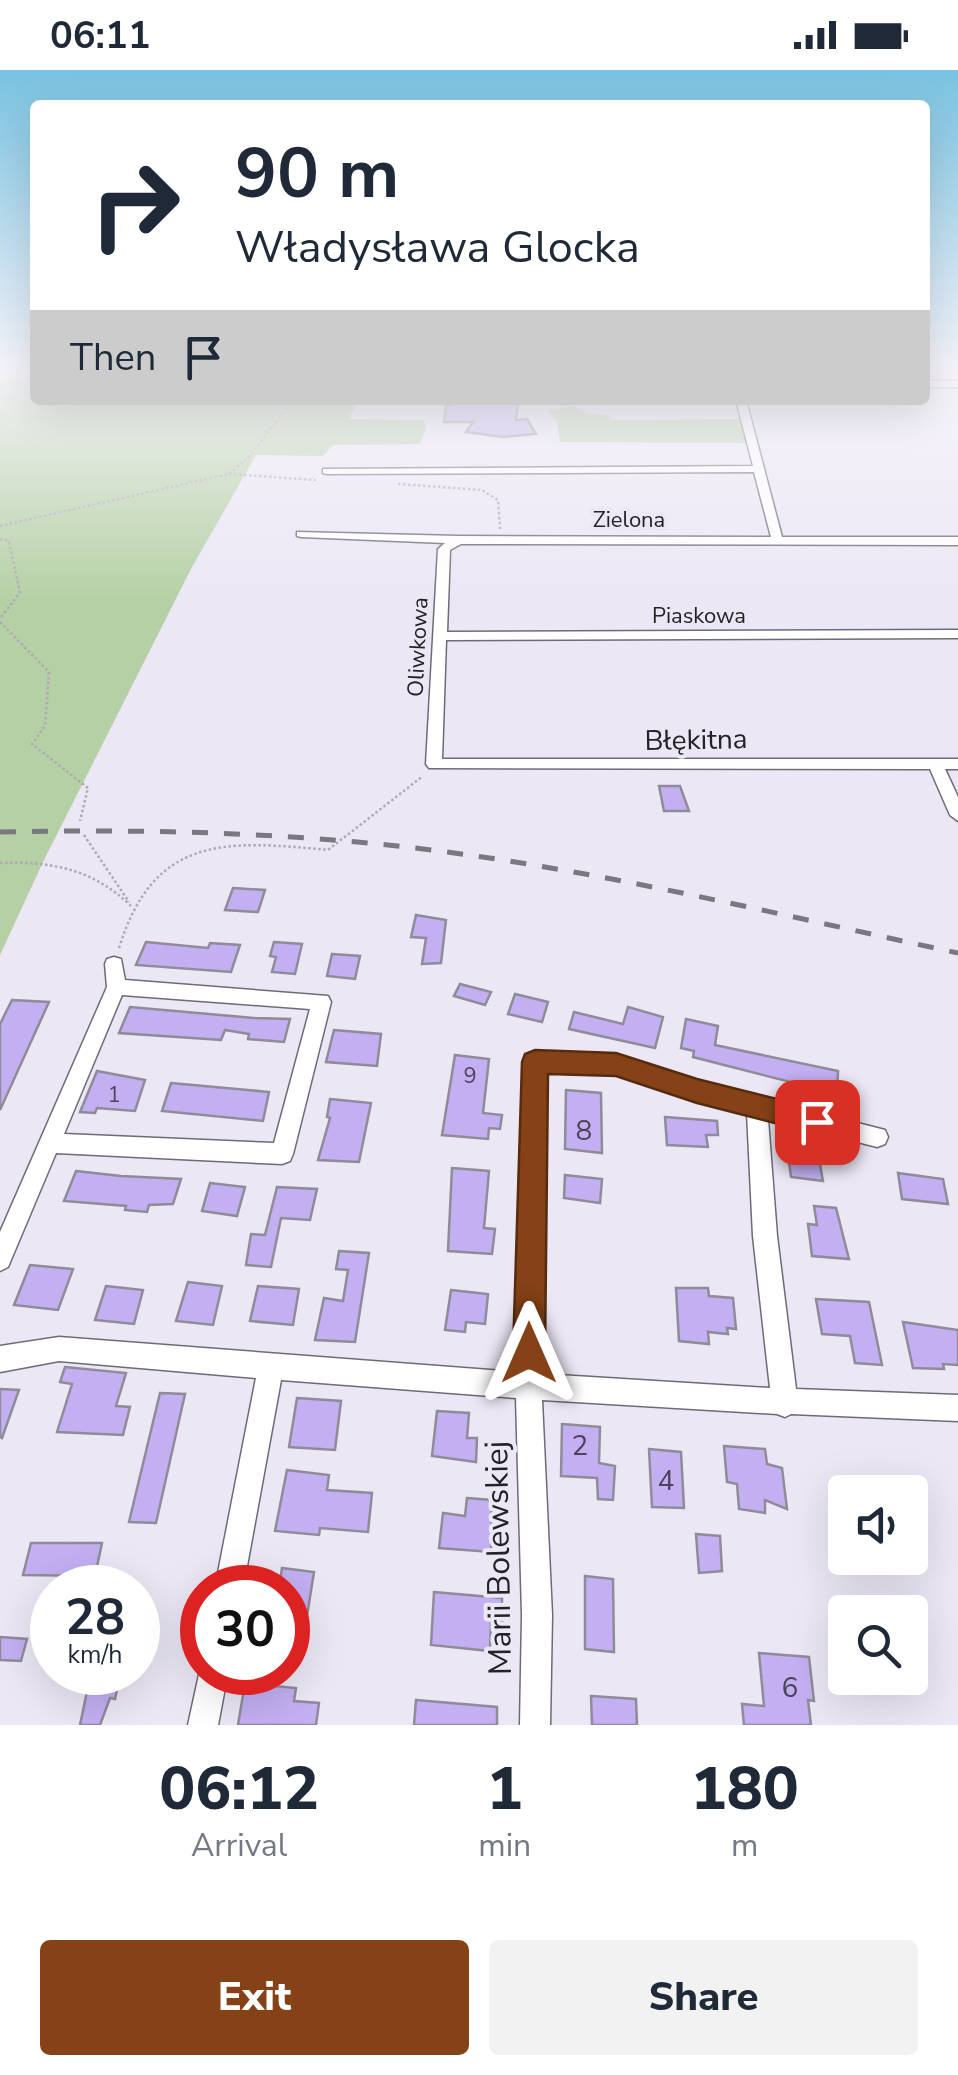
<!DOCTYPE html>
<meta charset="utf-8">
<style>
:root{--surface:#fff;--page:#f2f2f3;--text:#1f2937;--muted:#747a83;--accent:#864217}
body{margin:0;font-family:"Nunito Sans",sans-serif;background:var(--page);color:var(--text);height:100vh;display:flex;flex-direction:column;font-size:38px;white-space:nowrap}
*{box-sizing:border-box;margin:0}
p{font-size:32px;color:var(--muted)}
.icon{flex:none;width:55px;height:55px;fill:none;stroke:currentColor;stroke-width:2;stroke-linecap:round;stroke-linejoin:round}
.map{position:relative;height:1655px;overflow:hidden}
.sheet{display:flex;flex-direction:column;background:var(--surface);flex:1}
.sheet>*{flex:none}
.guide{position:absolute;left:30px;top:30px;width:900px;height:305px;border-radius:10px;box-shadow:0 10px 40px #0002;background:#fff;color:var(--text);overflow:hidden}
.fabs{position:absolute;left:828px;top:1405px;display:grid;gap:20px}
.fabs a{display:grid;place-items:center;width:100px;height:100px;border-radius:10px;background:var(--surface);box-shadow:0 10px 40px #0002;font-size:50px}
.speed{position:absolute;left:30px;top:1495px;display:flex;gap:20px;font-size:50px;font-weight:700;text-align:center}
.speed>*{display:grid;place-content:center;width:130px;height:130px;border-radius:50%;background:var(--surface);box-shadow:0 10px 40px #0002;line-height:1}
.speed small{font-size:25px;font-weight:400}
.speed .limit{border:15px solid #d22;background:#fff;color:#111}
.pin{position:absolute;display:grid;place-items:center;width:85px;height:85px;color:#fff;margin:-42px;border-radius:20px;box-shadow:0 5px 15px #0006}
.me{position:absolute;width:110px;margin:-55px;rotate:0deg;stroke-linejoin:round;filter:drop-shadow(0 0 8px #0008)}
.turn{display:flex;align-items:center;gap:35px;height:210px;padding:0 40px;font-size:45px}
.turn .icon{width:130px;height:130px;stroke-width:2.5}
.turn b{display:block;font-size:70px;line-height:85px}
.then{display:flex;align-items:center;height:95px;padding:0 40px;background:#0003;gap:20px;font-size:38px}
.eta{display:flex;justify-content:space-evenly;align-items:center;height:170px;text-align:center}
.eta b{font-size:60px;font-weight:800;line-height:70px}
.button{display:flex;gap:20px;margin-top:auto;padding:20px 40px}
.button a{flex:1;height:115px;border-radius:10px;background:var(--accent);color:#fff;font-size:40px;font-weight:800;line-height:115px;text-align:center}
.button a+a{background:var(--page);color:var(--text)}
.status{display:flex;justify-content:space-between;align-items:center;height:70px;padding:0 50px;background:var(--surface);direction:ltr}
.status svg{height:28px;fill:currentColor}
.map>svg:first-child{display:block}
</style>
<div class="status"><b>06:11</b><svg viewBox="0 0 49 12"><path d="M0 12V9h3v3zM5 12V6h3v6zM10 12V3h3v9zM15 12V0h3v12zM26 1h20v11H26zM47 4h2v5h-2z"/></svg></div>
<div class="map">
<svg width="958" height="1655" viewBox="0 0 958 1655">
<rect width="100%" height="100%" fill="#ebe7f5"/>
<!-- green -->
<g fill="#b5d0a4">
<path d="M 0,301 L 35,301 L 35,330 L 358,330 L 349,349 L 424,350 L 426,359 L 420,374 L 333,375 L 323,386 L 256,385 L 191,499 L 43,792 L 0,885 Z"/>
<path d="M 573,336 L 588,344 L 608,345 L 610,350 L 741,349 L 748,373 L 560,372 L 557,352 L 548,340 Z"/>
</g>
<!-- building -->
<g fill="#c3aff2" stroke="#8f8c99" stroke-width="2.5">
<path d="M 470,330 L 518,333 L 516,350 L 527,349 L 536,364 L 503,367 L 466,362 L 473,352 L 444,352 L 446,336 Z"/>
<path d="M 659,716 L 680,716 L 689,741 L 664,741 Z"/>
<path d="M 233,818 L 265,820 L 258,842 L 225,840 Z"/>
<path d="M 416,845 L 446,850 L 441,893 L 422,894 L 426,868 L 411,867 Z"/>
<path d="M 146,872 L 208,878 L 210,873 L 240,875 L 231,902 L 136,895 Z"/>
<path d="M 274,872 L 302,874 L 295,904 L 272,902 L 276,887 L 270,886 Z"/>
<path d="M 332,884 L 360,886 L 355,909 L 327,906 Z"/>
<path d="M 460,914 L 491,922 L 485,935 L 454,926 Z"/>
<path d="M 515,924 L 548,932 L 542,952 L 508,944 Z"/>
<path d="M 12,930 L 49,932 L 0,1040 L 0,954 Z"/>
<path d="M 130,937 L 254,948 L 290,949 L 284,972 L 248,969 L 249,964 L 225,960 L 221,970 L 119,963 Z"/>
<path d="M 628,937 L 663,947 L 655,978 L 569,959 L 574,942 L 623,954 Z"/>
<path d="M 686,949 L 718,956 L 715,975 L 838,1001 L 837,1024 L 693,987 L 694,981 L 681,978 Z"/>
<path d="M 334,960 L 381,964 L 377,996 L 326,992 Z"/>
<path d="M 455,985 L 489,989 L 483,1043 L 502,1045 L 500,1059 L 489,1058 L 488,1069 L 442,1065 Z"/>
<path d="M 97,1001 L 145,1010 L 135,1041 L 97,1038 L 95,1043 L 80,1042 Z"/>
<path d="M 171,1013 L 269,1022 L 263,1051 L 162,1041 Z"/>
<path d="M 566,1020 L 601,1023 L 602,1083 L 565,1079 Z"/>
<path d="M 330,1029 L 371,1033 L 359,1092 L 318,1090 L 330,1048 L 327,1047 Z"/>
<path d="M 665,1047 L 717,1051 L 718,1065 L 706,1065 L 708,1077 L 667,1075 Z"/>
<path d="M 786,1069 L 816,1072 L 823,1111 L 791,1107 Z"/>
<path d="M 452,1098 L 489,1101 L 484,1158 L 495,1159 L 492,1184 L 448,1181 Z"/>
<path d="M 76,1101 L 121,1106 L 181,1109 L 173,1134 L 149,1135 L 147,1142 L 125,1140 L 126,1136 L 64,1131 Z"/>
<path d="M 898,1103 L 943,1109 L 948,1134 L 902,1129 Z"/>
<path d="M 565,1105 L 602,1109 L 600,1133 L 564,1128 Z"/>
<path d="M 210,1113 L 245,1117 L 237,1146 L 202,1141 Z"/>
<path d="M 277,1117 L 317,1119 L 310,1150 L 281,1148 L 271,1197 L 246,1195 L 251,1164 L 265,1165 Z"/>
<path d="M 814,1136 L 836,1138 L 849,1189 L 812,1186 L 808,1154 L 817,1155 Z"/>
<path d="M 339,1181 L 369,1183 L 355,1272 L 315,1270 L 324,1228 L 343,1231 L 348,1200 L 336,1199 Z"/>
<path d="M 30,1195 L 73,1199 L 58,1240 L 14,1235 Z"/>
<path d="M 188,1212 L 222,1216 L 213,1255 L 176,1251 Z"/>
<path d="M 106,1216 L 143,1220 L 134,1254 L 95,1250 Z"/>
<path d="M 258,1216 L 299,1219 L 293,1255 L 250,1251 Z"/>
<path d="M 676,1218 L 708,1218 L 709,1226 L 733,1228 L 736,1259 L 727,1258 L 728,1264 L 708,1262 L 709,1274 L 679,1271 Z"/>
<path d="M 451,1220 L 488,1224 L 485,1254 L 466,1252 L 465,1262 L 445,1260 Z"/>
<path d="M 816,1229 L 869,1232 L 882,1295 L 855,1293 L 850,1266 L 822,1264 Z"/>
<path d="M 903,1252 L 958,1260 L 958,1295 L 943,1294 L 944,1299 L 913,1298 Z"/>
<path d="M 65,1297 L 126,1303 L 116,1336 L 130,1337 L 123,1365 L 57,1362 L 72,1314 L 60,1312 Z"/>
<path d="M 0,1319 L 19,1320 L 2,1368 L 0,1367 Z"/>
<path d="M 160,1323 L 185,1324 L 156,1453 L 129,1452 Z"/>
<path d="M 297,1328 L 341,1331 L 335,1380 L 289,1377 Z"/>
<path d="M 437,1341 L 469,1343 L 467,1368 L 477,1368 L 476,1392 L 432,1386 Z"/>
<path d="M 562,1354 L 600,1357 L 599,1393 L 615,1396 L 613,1430 L 598,1429 L 597,1408 L 561,1406 Z"/>
<path d="M 724,1376 L 765,1379 L 767,1394 L 782,1398 L 787,1439 L 765,1430 L 765,1443 L 739,1439 L 737,1414 L 727,1412 Z"/>
<path d="M 649,1379 L 681,1382 L 684,1438 L 652,1437 Z"/>
<path d="M 287,1400 L 329,1405 L 327,1420 L 372,1423 L 368,1462 L 320,1458 L 319,1465 L 275,1461 Z"/>
<path d="M 467,1428 L 492,1430 L 491,1482 L 439,1478 L 443,1443 L 465,1446 Z"/>
<path d="M 696,1464 L 720,1466 L 722,1501 L 699,1503 Z"/>
<path d="M 31,1473 L 102,1473 L 95,1506 L 23,1505 Z"/>
<path d="M 282,1498 L 314,1502 L 302,1577 L 288,1575 L 288,1518 L 279,1518 Z"/>
<path d="M 585,1506 L 613,1509 L 614,1582 L 585,1579 Z"/>
<path d="M 434,1522 L 502,1528 L 502,1552 L 491,1551 L 490,1581 L 431,1575 Z"/>
<path d="M 0,1567 L 27,1569 L 21,1591 L 0,1590 Z"/>
<path d="M 759,1583 L 809,1587 L 814,1631 L 808,1630 L 811,1655 L 744,1655 L 742,1634 L 764,1636 Z"/>
<path d="M 91,1602 L 121,1602 L 115,1629 L 110,1628 L 100,1655 L 80,1655 Z"/>
<path d="M 245,1613 L 296,1618 L 294,1631 L 319,1633 L 316,1655 L 238,1655 Z"/>
<path d="M 591,1626 L 636,1629 L 637,1655 L 592,1655 Z"/>
<path d="M 416,1630 L 497,1637 L 497,1655 L 414,1655 Z"/>
</g>
<g fill="none" stroke-linecap="round" stroke-linejoin="round">
<defs>
<g id="minor">
<rect x="925" y="311" width="33" height="6"/>
<path d="M 736,330 L 746,330 L 782,467 L 958,467 L 958,475 L 461,474 L 450,480 L 447,562 L 958,560 L 958,568 L 446,570 L 442,689 L 958,689 L 958,699 L 945,699 L 958,727 L 958,751 L 950,745 L 930,699 L 429,698 L 426,694 L 438,479 L 445,473 L 301,467 L 297,466 L 297,462 L 458,466 L 771,467 L 754,402 L 327,404 L 323,403 L 323,399 L 753,396 Z"/>
<path d="M 114,887 L 121,889 L 125,910 L 328,926 L 331,932 L 293,1084 L 290,1091 L 282,1094 L 56,1083 L 8,1197 L 0,1201 L 0,1162 L 107,917 L 105,894 L 107,889 ZM 122,925 L 310,939 L 274,1073 L 64,1064 Z"/>
<path d="M 535,983 L 616,986 L 697,1012 L 885,1060 L 888,1067 L 885,1074 L 877,1077 L 768,1049 L 777,1166 L 796,1319 L 958,1325 L 958,1351 L 791,1344 L 785,1347 L 777,1344 L 542,1330 L 552,1545 L 550,1655 L 520,1655 L 522,1545 L 516,1328 L 281,1310 L 243,1518 L 215,1518 L 256,1308 L 59,1291 L 0,1302 L 0,1276 L 59,1267 L 517,1302 L 525,992 L 528,986 ZM 545,1001 L 616,1004 L 747,1043 L 753,1166 L 770,1318 L 542,1304 Z"/>
<path d="M 202,1591 L 202,1602 L 228,1602 L 218,1655 L 188,1655 Z"/>
</g>
</defs>
<!-- minor casing -->
<use href="#minor" stroke="#6e6a76" stroke-width="3"/>
<!-- path -->
<g stroke="#adaab5" stroke-width="2.5" stroke-dasharray="2.5 2.5" stroke-linecap="butt">
<path d="M 229,404 L 316,410"/>
<path d="M 398,414 L 482,420 L 498,430 L 500,459"/>
<path d="M 0,456 L 228,404 L 247,389 L 293,330"/>
<path d="M 0,469 L 9,471 L 20,522 L 0,549"/>
<path d="M 0,552 L 49,602 L 45,656 L 32,674 L 88,718 L 80,751"/>
<path d="M 84,765 L 129,832"/>
<path d="M 0,793 C 51,791 93,799 131,836"/>
<path d="M 119,878 C 154,765 225,770 328,780 L 423,706"/>
</g>
<!-- minor -->
<use href="#minor" fill="#fff" fill-rule="evenodd"/>
<!-- rail -->
<path stroke="#7a7780" stroke-width="5" stroke-dasharray="16 16" stroke-linecap="butt" d="M 0,762 C 141,759 283,762 423,779 C 604,801 780,845 958,883"/>
</g>
<!-- sky -->
<linearGradient id="sky" x2="0" y2="1"><stop stop-color="#79c2e1"/><stop offset="0.56" stop-color="#f6f4fa"/><stop offset="1" stop-color="#f6f4fa" stop-opacity="0"/></linearGradient>
<rect width="958" height="533" fill="url(#sky)"/>
<!-- route -->
<path fill="#864217" stroke="#572b0f" stroke-width="2.5" d="M 535,980 L 616,983 L 697,1009 L 817,1039 L 827,1043 L 831,1052 L 827,1060 L 817,1064 L 697,1033 L 616,1006 L 548,1004 L 545,1283 L 540,1295 L 529,1299 L 517,1295 L 513,1283 L 522,992 L 525,984 Z"/>
<g text-anchor="middle" stroke-width="8" stroke-linejoin="round" paint-order="stroke">
<!-- far-street labels -->
<g font-size="22" fill="#242227" stroke="#ebe7f5">
<text x="629" y="457">Zielona</text>
<text x="699" y="553">Piaskowa</text>
<text transform="translate(417 577) rotate(-87)" y="8">Oliwkowa</text>
</g>
<!-- number labels -->
<g font-size="22" fill="#4c455a">
<text x="470" y="1013">9</text>
<text x="114" y="1032">1</text>
</g>
<!-- street labels -->
<g font-size="28" fill="#242227" stroke="#ebe7f5">
<text transform="translate(696 669) rotate(-1)" y="10">Błękitna</text>
</g>
<!-- near-number labels -->
<g font-size="28" fill="#4c455a">
<text x="584" y="1070">8</text>
<text x="580" y="1385">2</text>
<text x="666" y="1420">4</text>
<text x="790" y="1627">6</text>
</g>
<!-- near-street labels -->
<g font-size="32" fill="#242227" stroke="#ebe7f5">
<text transform="translate(498 1488) rotate(-91)" y="11">Marii Bolewskiej</text>
</g>
</g>
</svg>
<div class="fabs">
<a><svg class="icon" aria-label="sound" viewBox="0 0 24 24"><path d="M4 9h4l5-4v14l-5-4H4zM17 9q2 3 0 6"/></svg></a>
<a><svg class="icon" aria-label="search" viewBox="0 0 24 24"><circle cx="10" cy="10" r="6"/><path d="M15 15l6 6"/></svg></a>
</div>
<div class="speed"><div>28<small>km/h</small></div><div class="limit">30</div></div>
<div class="pin" style="left:817px;top:1052px;background:#d93025"><svg class="icon" aria-label="arrive" viewBox="0 0 24 24"><path d="M6 21V4h12l-3 4 3 4H6"/></svg></div>
<svg class="me" style="left:529px;top:1283px" viewBox="-20 -20 40 40"><path d="M0-17L14 15 0 8-14 15z" fill="#864217" stroke="#fff" stroke-width="4"/></svg>
<div class="guide">
<div class="turn"><svg class="icon" aria-label="right" viewBox="0 0 24 24"><path d="M7 20v-9h11M14 6l5 5-5 5"/></svg><div><b>90 m</b>Władysława Glocka</div></div>
<div class="then">Then<svg class="icon" aria-label="arrive" viewBox="0 0 24 24"><path d="M6 21V4h12l-3 4 3 4H6"/></svg></div>
</div>
</div>
<section class="sheet">
<div class="eta">
<div><b>06:12</b><p>Arrival</p></div>
<div><b>1</b><p>min</p></div>
<div><b>180</b><p>m</p></div>
</div>
<div class="button"><a>Exit</a><a>Share</a></div>
</section>
